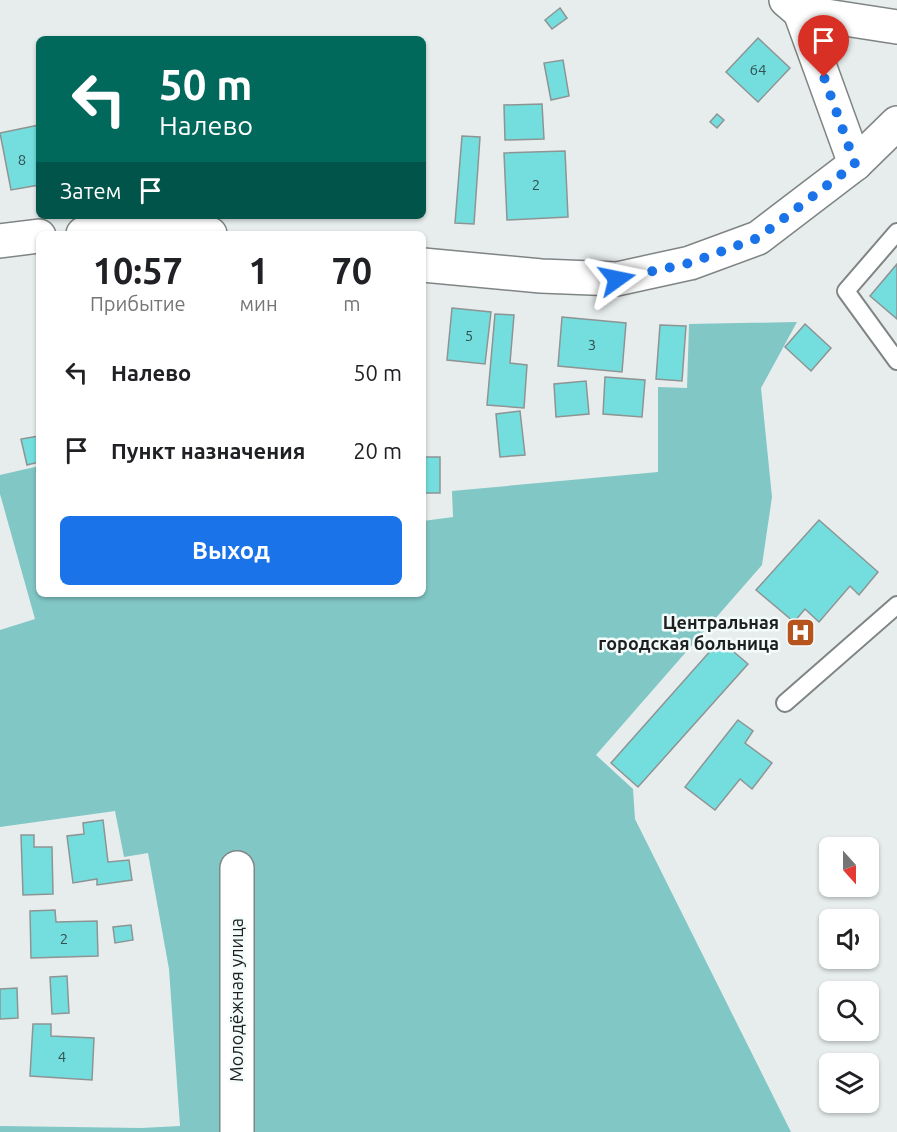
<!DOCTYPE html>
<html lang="ru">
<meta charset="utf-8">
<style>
:root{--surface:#fff;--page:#f6f6f6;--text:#202124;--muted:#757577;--accent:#1a73e8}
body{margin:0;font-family:Ubuntu,sans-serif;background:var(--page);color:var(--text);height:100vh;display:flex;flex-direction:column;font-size:22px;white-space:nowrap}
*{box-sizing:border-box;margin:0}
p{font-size:20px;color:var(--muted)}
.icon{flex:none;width:33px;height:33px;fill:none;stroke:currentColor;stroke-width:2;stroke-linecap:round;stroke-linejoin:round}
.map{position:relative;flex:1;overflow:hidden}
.panel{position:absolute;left:36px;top:231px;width:390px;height:366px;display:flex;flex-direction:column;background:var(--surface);border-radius:9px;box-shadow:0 2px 4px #0004}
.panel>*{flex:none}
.guide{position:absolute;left:36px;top:36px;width:390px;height:183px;border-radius:9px;box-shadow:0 2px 4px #0004;background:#00695c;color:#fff;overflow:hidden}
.needle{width:39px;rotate:159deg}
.buttons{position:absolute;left:819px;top:837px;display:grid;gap:12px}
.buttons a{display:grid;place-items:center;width:60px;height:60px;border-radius:9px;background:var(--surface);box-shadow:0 2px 4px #0004;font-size:30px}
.pin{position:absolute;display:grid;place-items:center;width:51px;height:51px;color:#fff;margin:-62px -26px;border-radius:50% 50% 50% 0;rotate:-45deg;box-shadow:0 0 6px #0007}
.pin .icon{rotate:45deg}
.me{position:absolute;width:66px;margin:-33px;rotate:78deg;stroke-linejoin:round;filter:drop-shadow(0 0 4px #0008)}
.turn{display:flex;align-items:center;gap:21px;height:126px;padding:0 24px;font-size:27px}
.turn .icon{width:78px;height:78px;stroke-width:2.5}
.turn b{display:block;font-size:42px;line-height:51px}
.then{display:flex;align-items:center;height:57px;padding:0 24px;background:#0003;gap:12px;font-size:22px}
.eta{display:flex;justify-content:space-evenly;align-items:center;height:102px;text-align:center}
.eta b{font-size:36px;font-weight:600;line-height:42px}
.button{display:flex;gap:12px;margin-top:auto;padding:12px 24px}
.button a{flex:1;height:69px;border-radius:9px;background:var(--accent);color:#fff;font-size:24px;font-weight:600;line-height:69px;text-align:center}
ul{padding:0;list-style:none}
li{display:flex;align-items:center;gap:18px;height:78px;padding:0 24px}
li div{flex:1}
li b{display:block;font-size:22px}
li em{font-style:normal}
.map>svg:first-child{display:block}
</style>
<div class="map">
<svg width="897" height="1132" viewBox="0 0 897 1132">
<rect width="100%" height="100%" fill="#e7eded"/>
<!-- green -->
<path fill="#81c7c6" d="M 797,322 L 761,388 L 772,497 L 762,565 L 596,755 L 633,789 L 635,819 L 791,1132 L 0,1132 L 0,1126 L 141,1128 L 180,1126 L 169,969 L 148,853 L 124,857 L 115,811 L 0,827 L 0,630 L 35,619 L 0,494 L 0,475 L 39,466 L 39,594 L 423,594 L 423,521 L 453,517 L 452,491 L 658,472 L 658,387 L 687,388 L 689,324 Z"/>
<!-- building -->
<g fill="#74dede" stroke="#8e9494" stroke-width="1.5">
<path d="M 560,8 L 567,18 L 552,29 L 545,20 Z"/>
<path d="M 758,38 L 790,68 L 758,102 L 726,72 Z"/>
<path d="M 563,60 L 569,96 L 551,100 L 544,63 Z"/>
<path d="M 542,104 L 544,139 L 505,140 L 504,105 Z"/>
<path d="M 717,114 L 724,120 L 717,128 L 710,122 Z"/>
<path d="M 39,125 L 39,185 L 11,190 L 0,133 Z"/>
<path d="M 462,136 L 480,137 L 474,224 L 455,223 Z"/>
<path d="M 565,151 L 568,217 L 507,220 L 504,153 Z"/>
<path d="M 897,264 L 897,319 L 870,296 Z"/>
<path d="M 452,308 L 491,312 L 485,364 L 447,360 Z"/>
<path d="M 495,314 L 514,315 L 510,363 L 527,365 L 524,408 L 487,405 Z"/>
<path d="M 562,317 L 626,323 L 622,372 L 558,366 Z"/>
<path d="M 805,324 L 831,348 L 811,371 L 785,347 Z"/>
<path d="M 660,325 L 686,326 L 682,381 L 656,379 Z"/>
<path d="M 605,377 L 645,380 L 642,417 L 603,414 Z"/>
<path d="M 586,381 L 589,414 L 556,417 L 554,384 Z"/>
<path d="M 520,411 L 525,455 L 500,457 L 496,414 Z"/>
<path d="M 39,436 L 39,462 L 27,465 L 21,439 Z"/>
<rect x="423" y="457" width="17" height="36"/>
<path d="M 819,520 L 878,572 L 859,595 L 850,586 L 819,622 L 805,609 L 794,622 L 756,590 Z"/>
<path d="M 720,640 L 748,664 L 638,787 L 611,763 Z"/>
<path d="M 738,720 L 753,731 L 745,743 L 772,763 L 752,789 L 740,779 L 715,810 L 685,787 Z"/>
<path d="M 103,820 L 108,862 L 129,860 L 132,880 L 97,885 L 97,879 L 73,883 L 67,836 L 84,834 L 83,823 Z"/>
<path d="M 21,835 L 34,835 L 34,847 L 52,847 L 53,894 L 23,895 Z"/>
<path d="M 55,910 L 56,922 L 97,921 L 98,956 L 31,958 L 30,911 Z"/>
<path d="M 131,925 L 133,940 L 115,943 L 113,927 Z"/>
<path d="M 67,976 L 69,1013 L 52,1014 L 50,977 Z"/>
<path d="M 17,988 L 18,1018 L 0,1019 L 0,989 Z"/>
<path d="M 33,1024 L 51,1024 L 51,1036 L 94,1038 L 92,1080 L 30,1076 Z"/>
</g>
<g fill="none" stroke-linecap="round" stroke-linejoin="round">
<defs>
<g id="lane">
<path d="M 897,232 L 846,291 L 897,361"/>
<path d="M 785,703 L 897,605"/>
</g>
<g id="street">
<path d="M 786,0 L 800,12 L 897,27"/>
<path d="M 800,12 L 855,164"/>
<path d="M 83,234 L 184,229 L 210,234"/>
<path d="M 0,241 L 39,236"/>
<path d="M 423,265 L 541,276 L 617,279 L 690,263 L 758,238 L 855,164 L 897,123"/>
<path d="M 237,868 L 237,1132"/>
</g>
</defs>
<!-- lane casing -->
<use href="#lane" stroke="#7f8584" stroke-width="20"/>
<!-- street casing -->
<use href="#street" stroke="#7f8584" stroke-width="36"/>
<!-- lane -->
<use href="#lane" stroke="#fff" stroke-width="16"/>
<!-- street -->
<use href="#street" stroke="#fff" stroke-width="33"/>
</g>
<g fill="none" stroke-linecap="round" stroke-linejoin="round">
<!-- route -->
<path stroke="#1a73e8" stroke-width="10" stroke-dasharray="0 18" d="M 617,279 L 690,263 L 758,238 L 855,164 L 824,77"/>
</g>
<!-- icons -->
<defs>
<symbol id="hospital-square" viewBox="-11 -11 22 22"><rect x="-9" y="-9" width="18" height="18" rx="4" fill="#b7541d" stroke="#f4fbfb"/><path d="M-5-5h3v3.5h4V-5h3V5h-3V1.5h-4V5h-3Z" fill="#fff"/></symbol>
</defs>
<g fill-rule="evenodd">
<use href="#hospital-square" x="784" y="616" width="33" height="33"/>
</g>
<g text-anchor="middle" stroke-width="5" stroke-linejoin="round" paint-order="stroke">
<!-- number labels -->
<g font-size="15" fill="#345050">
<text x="758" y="75">64</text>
<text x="22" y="165">8</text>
<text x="536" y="190">2</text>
<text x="469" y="341">5</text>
<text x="592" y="350">3</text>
<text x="64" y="944">2</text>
<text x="62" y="1062">4</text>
</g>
<!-- poi labels -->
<g font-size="18" font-weight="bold" fill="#1e2020" stroke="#f4fbfb" text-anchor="end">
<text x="779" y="629">Центральная<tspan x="779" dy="21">городская больница</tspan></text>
</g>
<!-- street labels -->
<g font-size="18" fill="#1e2020" stroke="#f4fbfb">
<text transform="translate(237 1000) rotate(-90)" y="6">Молодёжная улица</text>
</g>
</g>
</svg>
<div class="buttons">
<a><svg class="needle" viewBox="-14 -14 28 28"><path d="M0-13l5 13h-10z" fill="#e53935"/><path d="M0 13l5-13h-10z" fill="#757577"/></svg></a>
<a><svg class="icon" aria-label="sound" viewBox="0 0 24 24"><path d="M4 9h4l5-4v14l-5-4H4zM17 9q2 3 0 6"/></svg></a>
<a><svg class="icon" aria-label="search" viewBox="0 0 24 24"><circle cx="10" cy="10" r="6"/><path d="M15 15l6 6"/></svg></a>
<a><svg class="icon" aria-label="layers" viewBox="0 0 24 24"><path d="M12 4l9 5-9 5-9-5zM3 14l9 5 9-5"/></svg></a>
</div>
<div class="pin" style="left:824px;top:77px;background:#d93025"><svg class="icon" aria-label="arrive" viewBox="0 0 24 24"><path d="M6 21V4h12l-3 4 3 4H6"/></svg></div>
<svg class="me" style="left:617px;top:279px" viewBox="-20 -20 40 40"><path d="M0-17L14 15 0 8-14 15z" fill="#1a73e8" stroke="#fff" stroke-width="4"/></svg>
<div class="guide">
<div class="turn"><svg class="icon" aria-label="left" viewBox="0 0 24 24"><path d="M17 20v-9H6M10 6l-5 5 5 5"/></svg><div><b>50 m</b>Налево</div></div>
<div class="then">Затем<svg class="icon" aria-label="arrive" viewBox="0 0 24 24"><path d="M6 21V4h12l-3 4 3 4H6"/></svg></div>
</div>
<section class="panel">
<div class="eta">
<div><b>10:57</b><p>Прибытие</p></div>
<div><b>1</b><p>мин</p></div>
<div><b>70</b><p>m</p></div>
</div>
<ul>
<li><svg class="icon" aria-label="left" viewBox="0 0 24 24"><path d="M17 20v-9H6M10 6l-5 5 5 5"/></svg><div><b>Налево</b></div><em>50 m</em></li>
<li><svg class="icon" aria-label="arrive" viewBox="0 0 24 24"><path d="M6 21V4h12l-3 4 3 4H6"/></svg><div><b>Пункт назначения</b></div><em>20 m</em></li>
</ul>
<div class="button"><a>Выход</a></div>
</section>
</div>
